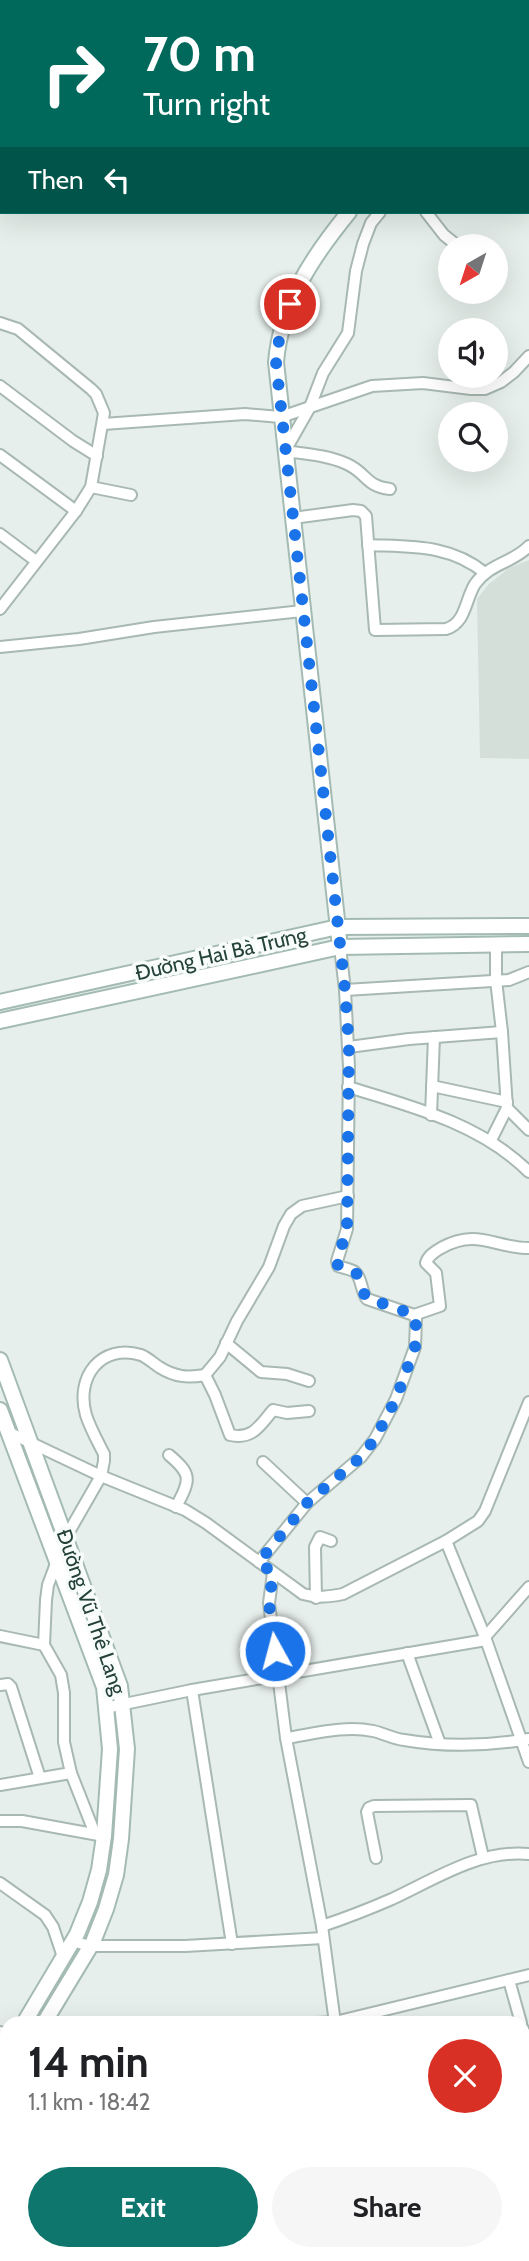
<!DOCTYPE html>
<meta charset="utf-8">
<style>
:root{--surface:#fff;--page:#f6f6f6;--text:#202124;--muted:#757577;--accent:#0f766e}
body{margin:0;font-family:Cabin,sans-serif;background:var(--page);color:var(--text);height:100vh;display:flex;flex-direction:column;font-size:26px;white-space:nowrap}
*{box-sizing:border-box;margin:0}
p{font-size:23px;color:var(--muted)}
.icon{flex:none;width:38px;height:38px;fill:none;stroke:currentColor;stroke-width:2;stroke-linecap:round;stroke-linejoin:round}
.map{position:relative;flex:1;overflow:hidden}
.details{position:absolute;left:0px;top:2016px;width:530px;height:245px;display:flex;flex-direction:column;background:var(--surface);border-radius:21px 21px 0 0;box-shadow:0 7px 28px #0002}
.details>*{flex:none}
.top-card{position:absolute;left:0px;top:0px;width:530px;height:214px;box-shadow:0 7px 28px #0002;background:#00695c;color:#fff;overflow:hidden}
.needle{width:46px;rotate:219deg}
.fabs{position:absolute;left:438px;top:234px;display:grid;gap:14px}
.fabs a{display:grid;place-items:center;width:70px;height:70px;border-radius:50%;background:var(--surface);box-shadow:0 7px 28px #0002;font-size:35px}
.pin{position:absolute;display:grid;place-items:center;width:60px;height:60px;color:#fff;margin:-30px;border:4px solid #fff;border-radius:50%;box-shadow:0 2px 7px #0007}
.me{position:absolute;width:77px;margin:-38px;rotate:353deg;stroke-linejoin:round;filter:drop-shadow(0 0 5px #0008)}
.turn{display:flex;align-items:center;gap:24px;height:147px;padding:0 28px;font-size:32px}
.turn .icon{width:91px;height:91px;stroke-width:2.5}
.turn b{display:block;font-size:49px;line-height:60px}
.then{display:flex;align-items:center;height:66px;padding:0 28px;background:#0003;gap:14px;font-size:26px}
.round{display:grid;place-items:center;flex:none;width:74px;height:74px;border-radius:37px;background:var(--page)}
.headline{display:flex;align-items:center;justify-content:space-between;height:119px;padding:0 28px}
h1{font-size:42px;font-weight:700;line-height:52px}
.primary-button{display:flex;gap:14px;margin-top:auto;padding:14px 28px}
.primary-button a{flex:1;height:80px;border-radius:42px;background:var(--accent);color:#fff;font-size:28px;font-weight:700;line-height:80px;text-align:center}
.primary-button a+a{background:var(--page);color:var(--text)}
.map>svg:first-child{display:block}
</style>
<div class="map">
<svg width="529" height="2261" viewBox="0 0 529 2261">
<rect width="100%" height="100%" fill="#e6efeb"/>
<!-- built -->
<path fill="#d4dfda" d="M 529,560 L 529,759 L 480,758 L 477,599 L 489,584 L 509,568 Z"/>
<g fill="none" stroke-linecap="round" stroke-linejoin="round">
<defs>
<g id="street">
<path d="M 464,0 L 466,2"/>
<path d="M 74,2 L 75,0"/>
<path d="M 393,2 L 394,0"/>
<path d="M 0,102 L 2,101"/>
<path d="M 380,212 L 371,223 L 363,244 L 356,271 L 348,333 L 323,373 L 310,407 L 285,451 C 306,454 327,455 347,464 C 367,473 365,486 390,489"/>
<path d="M 426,212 L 444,235 L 459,247"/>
<path d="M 0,323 L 18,329 L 91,389 L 96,394 L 104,413 L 91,487 L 76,511 L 0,609"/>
<path d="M 0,386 L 73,441 L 97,456"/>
<path d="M 103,424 L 245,414 L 281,417 L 372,386 L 423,383 L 471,389 L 485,389 L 501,382 L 514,372 L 529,356"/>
<path d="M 0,455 L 76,511"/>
<path d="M 91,487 L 131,495"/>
<path d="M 293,518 L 353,510 L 361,511 L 366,516 L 375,630 L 446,629 C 466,623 465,600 475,584 C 490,563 513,563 529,546"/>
<path d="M 0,534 L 36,561"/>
<path d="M 368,545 C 411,547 450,544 485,573"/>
<path d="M 0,647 L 79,639 L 154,627 L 302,611"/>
<path d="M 345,990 L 509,980 L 529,972"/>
<path d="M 349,1047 L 409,1039 L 502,1032"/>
<path d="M 432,1086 L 507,1102"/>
<path d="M 348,1087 C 411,1106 481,1124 529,1172"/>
<path d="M 507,1108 L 529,1130"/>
<path d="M 431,1115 L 434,1037"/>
<path d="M 491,1140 L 507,1108 L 502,1032 L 496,980 L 496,944"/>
<path d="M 414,1315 L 440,1306 L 436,1273 L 426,1263 C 428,1256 434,1252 441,1248 C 478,1228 494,1248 529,1248"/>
<path d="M 226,1343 L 261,1372 L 287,1374 L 309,1381"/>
<path d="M 205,1375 L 215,1395 L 230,1435 C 253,1440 260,1425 273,1410 L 287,1413 L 309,1411"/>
<path d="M 6,1431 L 101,1476 L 185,1510 L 206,1523 L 303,1594 C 317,1598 328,1597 343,1594 L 446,1541 L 478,1521 L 485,1511 L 529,1402"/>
<path d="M 169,1455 C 193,1475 190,1480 176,1507"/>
<path d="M 263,1462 L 307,1503"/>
<path d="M 446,1541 L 485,1637 L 529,1762"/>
<path d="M 259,1562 L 307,1503 L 361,1457 L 375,1439 L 396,1399 L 415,1347 L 416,1319 L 414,1315 L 367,1299 C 361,1292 362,1278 355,1272 C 351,1269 343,1268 338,1266 L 337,1261 L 347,1229 L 349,1067 L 345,990 L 340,947"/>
<path d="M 273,1573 L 269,1603 L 286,1738"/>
<path d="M 316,1598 L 315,1547 L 320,1537 L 331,1541"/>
<path d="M 0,1636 L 44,1645"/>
<path d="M 485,1637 L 529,1587"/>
<path d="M 407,1653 L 440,1744"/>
<path d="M 0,1685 L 8,1684 L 11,1687 L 40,1778"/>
<path d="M 192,1690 L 232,1944"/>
<path d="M 105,1708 L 192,1690 L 486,1640"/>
<path d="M 71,1773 L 95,1834"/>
<path d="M 0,1785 L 71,1773 L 64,1742 L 64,1693 L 61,1675 L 44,1645 L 46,1600 L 48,1585 L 66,1537 L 101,1476 L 104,1461 L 104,1454 C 98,1442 90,1428 86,1415 C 75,1377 101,1343 141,1355 C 148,1358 153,1363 159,1367 C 175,1377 187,1378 205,1375 L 220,1357 L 237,1321 L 269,1267 L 284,1226 L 291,1214 L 302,1206 L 348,1196"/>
<path d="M 0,1821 L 22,1821 L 104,1836"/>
<path d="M 376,1858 L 367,1812 L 369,1808 L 374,1806 L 471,1805 L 483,1857"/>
<path d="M 0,1883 L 45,1915 L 53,1927 L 63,1957"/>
<path d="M 322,1926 C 346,1918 369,1909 392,1899 C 435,1879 480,1849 529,1854"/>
<path d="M 72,1941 L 90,1946 L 185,1946 L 323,1938"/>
<path d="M 509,1980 L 521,2023"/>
<path d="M 317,2023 L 335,2022 L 529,1975"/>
<path d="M 335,2023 L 322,1926 L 286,1738 C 313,1734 345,1725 373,1731 C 383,1733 393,1739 404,1740 C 445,1747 488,1746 529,1739"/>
<path d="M 523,2029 L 529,2049"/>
<path d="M 0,2032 L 7,2034"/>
<path d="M 523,2135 L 529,2134"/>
<path d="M 3,2157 L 7,2169"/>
<path d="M 201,2254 L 203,2261"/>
<path d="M 144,2261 L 149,2254"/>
<path d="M 180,2261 L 181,2254"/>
</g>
<g id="secondary">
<path d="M 528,21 L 529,20"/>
<path d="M 340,947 L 276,362 C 281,303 313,256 349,212"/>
<path d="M 0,1002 L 338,927 L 529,926"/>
<path d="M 0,1021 L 340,947 L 529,944"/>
<path d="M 0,1360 L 120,1686 L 127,1749 L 121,1839 L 116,1875 L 106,1909 L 93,1942 L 44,2023"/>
<path d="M 0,1410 L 104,1687 L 110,1749 L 104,1836 L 99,1870 L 90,1902 L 77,1934 L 24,2023"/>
<path d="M 0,2063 L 7,2051"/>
<path d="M 0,2097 L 7,2084"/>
</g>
</defs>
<!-- street casing -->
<use href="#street" stroke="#a8b8b2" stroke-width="14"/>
<!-- secondary casing -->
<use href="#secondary" stroke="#a4bbb3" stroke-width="18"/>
<!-- street -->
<use href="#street" stroke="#fff" stroke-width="10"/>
<!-- secondary -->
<use href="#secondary" stroke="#fff" stroke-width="14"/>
</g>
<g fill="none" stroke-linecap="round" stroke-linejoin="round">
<!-- route -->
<path stroke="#1a73e8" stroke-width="12" stroke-dasharray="0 21.6" d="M 275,1651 L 269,1603 L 273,1573 L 259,1562 L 307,1503 L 361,1457 L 375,1439 L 396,1399 L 415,1347 L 416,1319 L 409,1313 L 367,1298 C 361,1292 362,1278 355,1272 C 351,1269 343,1268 338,1266 L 337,1261 L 347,1229 L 349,1047 L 345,990 L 276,362 L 280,333 L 290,304"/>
</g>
<g text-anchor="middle" stroke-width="7" stroke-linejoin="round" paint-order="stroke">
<!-- street labels -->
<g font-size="21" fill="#24423a" stroke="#f7fbf9">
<text transform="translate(221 954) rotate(-13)" y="7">Đường Hai Bà Trưng</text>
<text transform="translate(91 1612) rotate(71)" y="7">Đường Vũ Thê Lang</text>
</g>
</g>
</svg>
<div class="fabs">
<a><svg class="needle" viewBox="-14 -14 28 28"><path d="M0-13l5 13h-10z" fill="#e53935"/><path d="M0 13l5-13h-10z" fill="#757577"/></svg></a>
<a><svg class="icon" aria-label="sound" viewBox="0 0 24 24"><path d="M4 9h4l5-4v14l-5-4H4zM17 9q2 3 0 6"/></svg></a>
<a><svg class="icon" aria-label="search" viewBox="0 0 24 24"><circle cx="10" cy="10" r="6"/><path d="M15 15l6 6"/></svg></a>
</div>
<div class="pin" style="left:290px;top:304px;background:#d93025"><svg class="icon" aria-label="arrive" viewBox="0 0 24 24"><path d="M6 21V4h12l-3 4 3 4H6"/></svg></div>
<svg class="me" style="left:275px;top:1651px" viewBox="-20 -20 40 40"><circle r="17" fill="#1a73e8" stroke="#fff" stroke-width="3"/><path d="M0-11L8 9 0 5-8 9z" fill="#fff"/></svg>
<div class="top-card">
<div class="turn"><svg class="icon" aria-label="right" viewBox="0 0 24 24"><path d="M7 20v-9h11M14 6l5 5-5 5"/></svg><div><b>70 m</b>Turn right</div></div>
<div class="then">Then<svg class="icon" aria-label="left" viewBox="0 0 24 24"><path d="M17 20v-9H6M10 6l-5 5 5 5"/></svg></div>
</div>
<section class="details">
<div class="headline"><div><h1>14 min</h1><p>1.1 km · 18:42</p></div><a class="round" style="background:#d93025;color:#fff"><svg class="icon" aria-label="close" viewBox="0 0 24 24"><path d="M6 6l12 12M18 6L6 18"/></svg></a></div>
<div class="primary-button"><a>Exit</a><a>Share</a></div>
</section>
</div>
